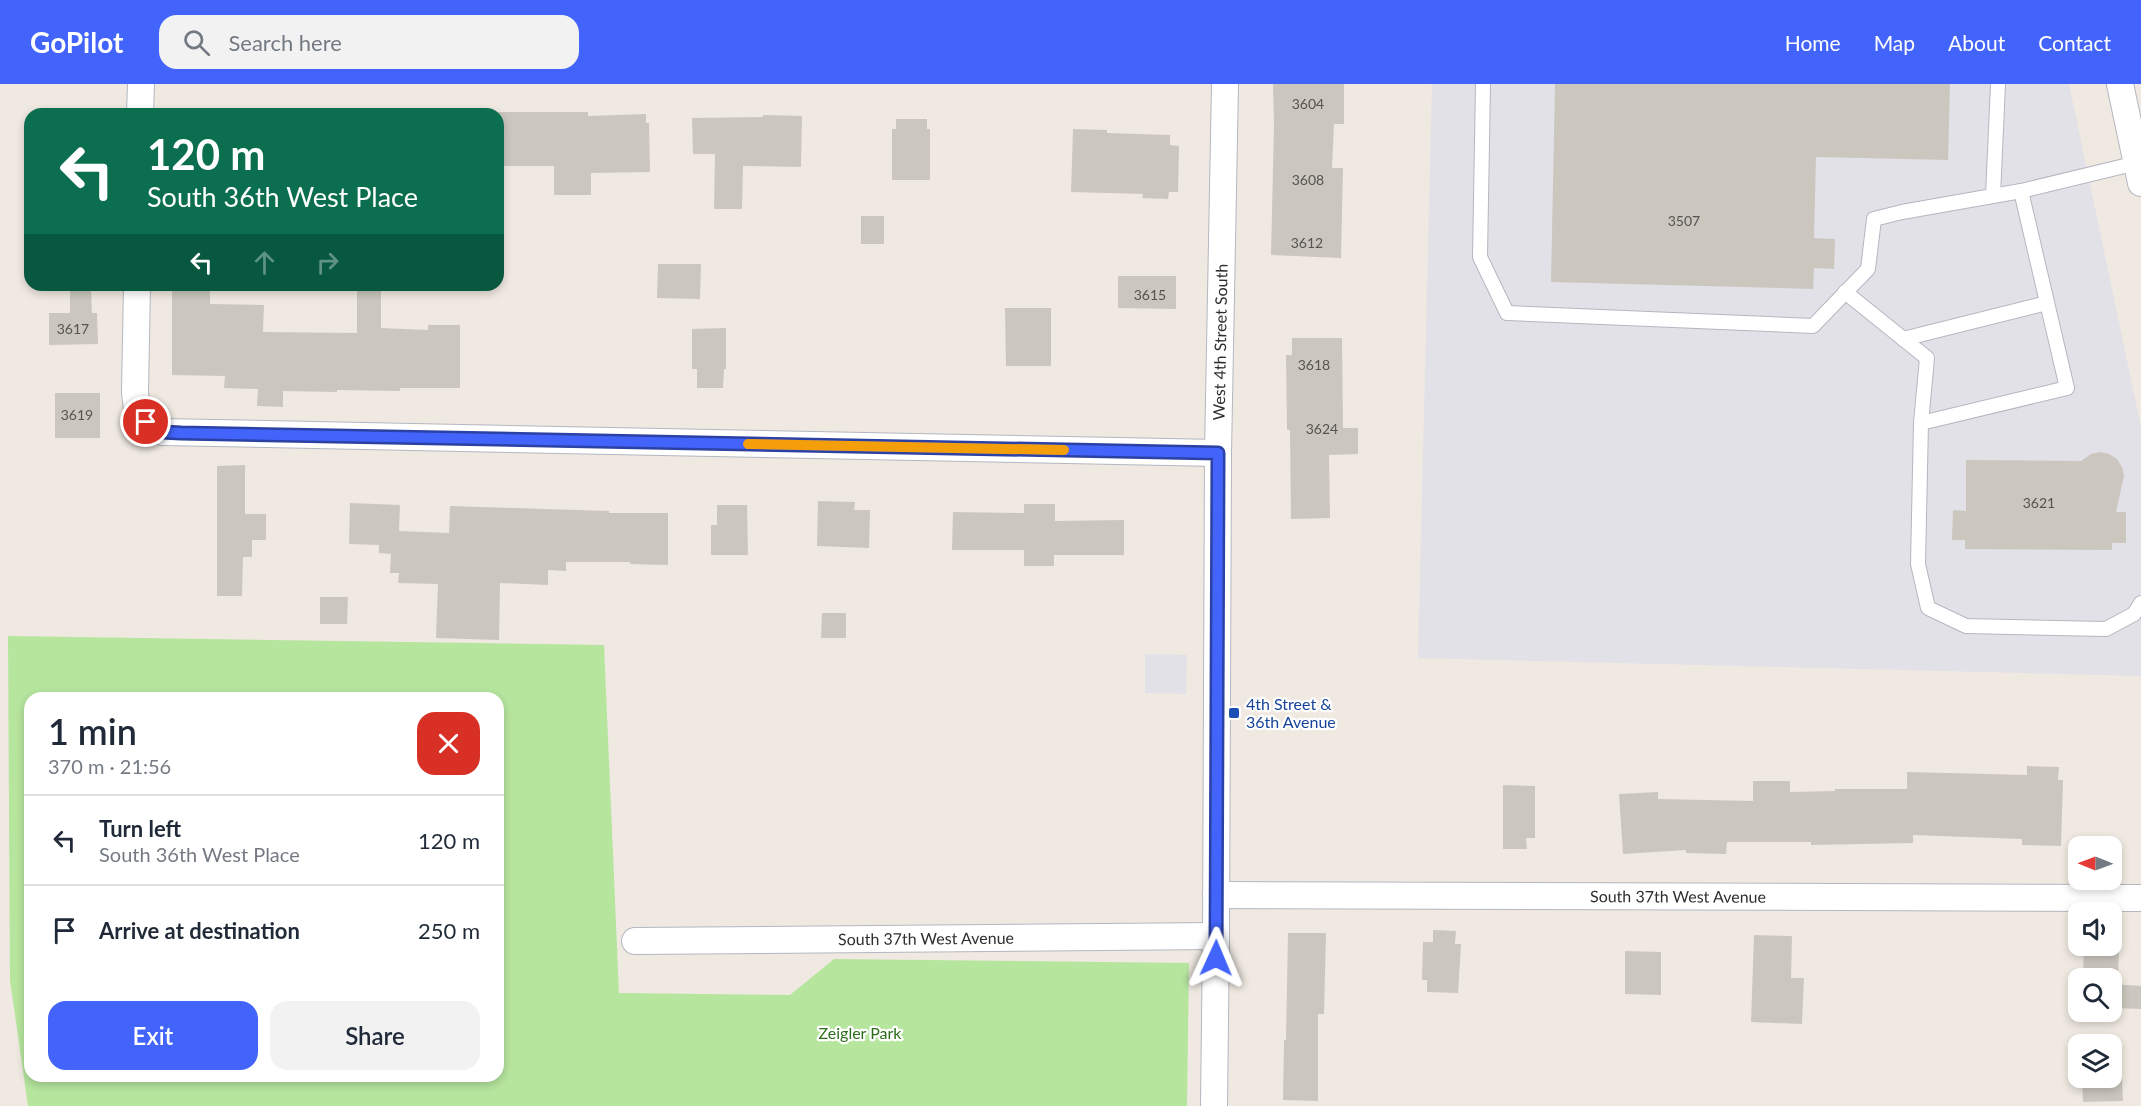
<!DOCTYPE html>
<meta charset="utf-8">
<style>
:root{--surface:#fff;--page:#f2f2f3;--text:#1f2937;--muted:#747a83;--line:#e0e1e3;--accent:#4264fb}
body{margin:0;font-family:Lato,sans-serif;background:var(--page);color:var(--text);height:100vh;display:flex;flex-direction:column;font-size:22px;white-space:nowrap}
*{box-sizing:border-box;margin:0}
p{font-size:20px;color:var(--muted)}
.icon{flex:none;width:33px;height:33px;fill:none;stroke:currentColor;stroke-width:2;stroke-linecap:round;stroke-linejoin:round}
.map{position:relative;flex:1;overflow:hidden}
.drawer{position:absolute;left:24px;top:608px;width:480px;height:390px;display:flex;flex-direction:column;background:var(--surface);border-radius:18px;box-shadow:0 3px 9px #0003}
.drawer>*{flex:none}
.guide{position:absolute;left:24px;top:24px;width:480px;height:183px;border-radius:18px;box-shadow:0 3px 9px #0003;background:#0b6e4f;color:#fff;overflow:hidden}
.needle{width:39px;rotate:271deg}
.controls{position:absolute;left:2068px;top:752px;display:grid;gap:12px}
.controls a{display:grid;place-items:center;width:54px;height:54px;border-radius:12px;background:var(--surface);box-shadow:0 3px 9px #0003;font-size:30px}
.pin{position:absolute;display:grid;place-items:center;width:51px;height:51px;color:#fff;margin:-26px;border:3px solid #fff;border-radius:50%;box-shadow:0 2px 6px #0007}
.me{position:absolute;width:66px;margin:-33px;rotate:1deg;stroke-linejoin:round;filter:drop-shadow(0 0 4px #0008)}
.turn{display:flex;align-items:center;gap:21px;height:126px;padding:0 24px;font-size:27px}
.turn .icon{width:78px;height:78px;stroke-width:2.5}
.turn b{display:block;font-size:42px;line-height:51px}
.lanes{display:flex;align-items:center;height:57px;padding:0 24px;background:#0003;justify-content:center;gap:30px;direction:ltr}
.lanes .off{opacity:.35}
.round{display:grid;place-items:center;flex:none;width:63px;height:63px;border-radius:18px;background:var(--page)}
.overview{display:flex;align-items:center;justify-content:space-between;height:102px;padding:0 24px}
h1{font-size:36px;font-weight:600;line-height:45px}
.action{display:flex;gap:12px;margin-top:auto;padding:12px 24px}
.action a{flex:1;height:69px;border-radius:18px;background:var(--accent);color:#fff;font-size:24px;font-weight:600;line-height:69px;text-align:center}
.action a+a{background:var(--page);color:var(--text)}
ul{padding:0;list-style:none}
li{display:flex;align-items:center;gap:18px;height:90px;padding:0 24px;border-top:2px solid var(--line)}
li div{flex:1}
li b{display:block;font-size:22px}
li em{font-style:normal}
header{display:flex;align-items:center;gap:36px;box-sizing:border-box;height:84px;padding:0 30px;background:var(--accent);color:#fff}
header strong{font-size:28px}
nav{display:flex;gap:33px;margin-inline-start:auto;font-size:21px}
.search{width:420px;height:54px;background:var(--page);display:flex;align-items:center;gap:15px;box-sizing:border-box;padding:0 21px;border-radius:18px;color:var(--muted);font-size:22px}
.map>svg:first-child{display:block}
</style>
<header>
<strong>GoPilot</strong>
<div class="search"><svg class="icon" aria-label="search" viewBox="0 0 24 24"><circle cx="10" cy="10" r="6"/><path d="M15 15l6 6"/></svg>Search here</div>
<nav><a>Home</a><a>Map</a><a>About</a><a>Contact</a></nav>
</header>
<div class="map">
<svg width="2141" height="1022" viewBox="0 0 2141 1022">
<rect width="100%" height="100%" fill="#efe9e1"/>
<!-- industrial -->
<g fill="#e3e1e8">
<path d="M 1432,0 L 2069,0 L 2141,343 L 2141,592 L 1418,574 Z"/>
<path d="M 1145,570 L 1187,571 L 1186,610 L 1145,609 Z"/>
</g>
<!-- green -->
<path fill="#b6e59e" fill-rule="evenodd" d="M 8,552 L 604,561 L 619,909 L 790,911 L 834,875 L 1189,879 L 1187,1022 L 28,1022 L 10,896 ZM 30,614 L 498,614 L 498,992 L 30,992 Z"/>
<!-- building -->
<g fill="#cbc7bf">
<path d="M 1273,0 L 1344,0 L 1344,40 L 1334,40 L 1332,84 L 1343,84 L 1341,174 L 1271,171 L 1274,41 Z"/>
<path d="M 1555,0 L 1950,0 L 1948,76 L 1816,73 L 1814,154 L 1835,155 L 1834,185 L 1814,184 L 1813,205 L 1551,198 Z"/>
<path d="M 498,28 L 588,28 L 588,32 L 646,30 L 646,39 L 649,39 L 650,88 L 591,89 L 591,111 L 554,111 L 554,82 L 498,82 Z"/>
<path d="M 763,31 L 802,32 L 801,83 L 743,82 L 742,125 L 714,125 L 715,70 L 693,70 L 692,34 L 763,33 Z"/>
<path d="M 896,35 L 927,35 L 927,45 L 930,45 L 930,96 L 892,96 L 892,45 L 896,45 Z"/>
<path d="M 1073,45 L 1107,46 L 1107,49 L 1170,51 L 1170,61 L 1179,62 L 1178,108 L 1169,108 L 1168,115 L 1142,114 L 1143,110 L 1071,108 Z"/>
<rect x="861" y="132" width="23" height="28"/>
<path d="M 658,180 L 701,180 L 700,215 L 657,214 Z"/>
<path d="M 1118,192 L 1176,192 L 1176,225 L 1118,224 Z"/>
<path d="M 357,201 L 381,201 L 381,244 L 428,246 L 428,241 L 460,241 L 460,304 L 400,304 L 400,307 L 337,306 L 337,308 L 283,307 L 283,323 L 257,322 L 258,305 L 224,304 L 225,292 L 172,291 L 172,202 L 210,202 L 210,220 L 264,221 L 263,248 L 357,249 Z"/>
<path d="M 70,207 L 91,207 L 92,229 L 97,229 L 98,260 L 49,261 L 49,229 L 70,229 Z"/>
<path d="M 1005,224 L 1051,224 L 1051,282 L 1006,282 Z"/>
<path d="M 726,244 L 726,285 L 724,285 L 723,304 L 697,304 L 697,285 L 692,285 L 692,245 Z"/>
<path d="M 1292,254 L 1342,254 L 1343,344 L 1358,344 L 1358,370 L 1329,371 L 1330,434 L 1291,435 L 1290,346 L 1287,346 L 1286,271 L 1292,271 Z"/>
<rect x="55" y="309" width="45" height="45"/>
<path d="M 2100,368 L 2109,370 L 2117,375 L 2122,383 L 2124,392 L 2116,428 L 2126,428 L 2126,459 L 2112,459 L 2112,466 L 1965,465 L 1965,456 L 1952,456 L 1953,426 L 1966,427 L 1966,376 L 2081,377 L 2091,370 Z"/>
<path d="M 245,381 L 245,430 L 266,430 L 266,456 L 252,456 L 252,473 L 243,473 L 242,512 L 217,512 L 217,382 Z"/>
<path d="M 818,417 L 855,418 L 854,426 L 870,426 L 869,464 L 817,462 Z"/>
<path d="M 350,419 L 400,421 L 399,447 L 449,449 L 450,422 L 609,427 L 609,429 L 668,429 L 668,481 L 630,480 L 630,478 L 566,478 L 566,487 L 548,486 L 548,501 L 500,499 L 499,556 L 436,554 L 438,500 L 398,499 L 399,489 L 390,489 L 391,470 L 379,469 L 379,461 L 349,460 Z"/>
<path d="M 1024,420 L 1055,420 L 1055,437 L 1124,436 L 1124,471 L 1054,471 L 1054,482 L 1024,482 L 1024,466 L 952,466 L 953,428 L 1024,429 Z"/>
<path d="M 717,421 L 747,421 L 748,471 L 711,471 L 711,441 L 717,441 Z"/>
<path d="M 320,513 L 348,513 L 347,540 L 320,540 Z"/>
<path d="M 822,529 L 846,529 L 846,554 L 821,554 Z"/>
<path d="M 2027,682 L 2059,683 L 2058,696 L 2063,696 L 2061,762 L 2022,761 L 2022,755 L 1913,751 L 1913,759 L 1811,761 L 1811,758 L 1727,758 L 1726,770 L 1686,769 L 1686,766 L 1623,770 L 1619,710 L 1658,708 L 1658,715 L 1753,717 L 1753,697 L 1790,697 L 1790,708 L 1835,707 L 1835,705 L 1907,705 L 1907,688 L 2027,691 Z"/>
<path d="M 1503,701 L 1535,702 L 1535,754 L 1526,754 L 1527,765 L 1503,765 Z"/>
<path d="M 1433,846 L 1456,847 L 1455,860 L 1461,860 L 1458,909 L 1427,908 L 1427,896 L 1422,896 L 1423,858 L 1433,858 Z"/>
<path d="M 1288,849 L 1326,849 L 1324,930 L 1318,930 L 1318,1017 L 1283,1016 L 1284,956 L 1286,956 Z"/>
<path d="M 1754,851 L 1792,852 L 1791,894 L 1804,894 L 1802,940 L 1751,938 Z"/>
<path d="M 2084,863 L 2119,864 L 2118,894 L 2083,894 Z"/>
<path d="M 1625,867 L 1661,868 L 1661,911 L 1625,910 Z"/>
<path d="M 2112,900 L 2141,902 L 2141,925 L 2112,924 Z"/>
<path d="M 2082,993 L 2122,993 L 2123,1017 L 2083,1018 Z"/>
</g>
<g fill="none" stroke-linecap="round" stroke-linejoin="round">
<defs>
<g id="service">
<path d="M 1483,0 L 1480,173 L 1507,229 L 1813,242 L 1868,185 L 1874,135 L 1902,128 L 2021,107 L 2137,79"/>
<path d="M 1993,112 L 1998,0"/>
<path d="M 1845,208 L 1927,274 L 1921,339 L 1918,480 L 1928,524 L 1966,542 L 2106,545 L 2134,530 L 2141,519"/>
<path d="M 1903,255 L 2047,219"/>
<path d="M 1921,339 L 2067,304 L 2021,107"/>
</g>
<g id="minor">
<path d="M 2120,0 L 2141,99"/>
<path d="M 140,30 L 141,0"/>
<path d="M 137,201 L 135,308 L 137,326 L 146,338 L 162,348 L 1218,369"/>
<path id="s1" d="M 1216,811 L 2141,814"/>
<path id="s2" d="M 635,857 L 1216,852"/>
<path id="s3" d="M 1214,1022 L 1216,852 L 1218,369 L 1225,0"/>
</g>
</defs>
<!-- service casing -->
<use href="#service" stroke="#b4b7c1" stroke-width="16"/>
<!-- minor casing -->
<use href="#minor" stroke="#b4b7c1" stroke-width="28"/>
<!-- service -->
<use href="#service" stroke="#fff" stroke-width="14"/>
<!-- minor -->
<use href="#minor" stroke="#fff" stroke-width="26"/>
</g>
<g fill="none" stroke-linecap="round" stroke-linejoin="round">
<defs>
<path id="route" d="M 146,338 L 162,348 L 181,349 L 1218,369 L 1216,874"/>
</defs>
<!-- route casing -->
<use href="#route" stroke="#2b41a3" stroke-width="15"/>
<!-- route -->
<use href="#route" stroke="#4264fb" stroke-width="10"/>
<!-- slow -->
<path stroke="#f59e0b" stroke-width="10" d="M 748,360 L 1064,366"/>
</g>
<!-- markers -->
<rect fill="#1a4fb4" stroke="#fff" stroke-width="2" x="1228" y="623" width="12" height="12" rx="3"/>
<g text-anchor="middle" stroke-width="4.5" stroke-linejoin="round" paint-order="stroke">
<!-- number labels -->
<g font-size="14" fill="#555452">
<text x="1308" y="25">3604</text>
<text x="1308" y="101">3608</text>
<text x="1684" y="142">3507</text>
<text x="1307" y="164">3612</text>
<text x="1150" y="216">3615</text>
<text x="73" y="250">3617</text>
<text x="1314" y="286">3618</text>
<text x="77" y="336">3619</text>
<text x="1322" y="350">3624</text>
<text x="2039" y="424">3621</text>
</g>
<!-- street labels -->
<g font-size="16" fill="#2e2e2e" stroke="#fff">
<text dy="6" stroke="none"><textPath href="#s3" startOffset="764">West 4th Street South</textPath></text>
<text dy="6" stroke="none"><textPath href="#s1" startOffset="462">South 37th West Avenue</textPath></text>
<text dy="6" stroke="none"><textPath href="#s2" startOffset="291">South 37th West Avenue</textPath></text>
</g>
<!-- transit labels -->
<g font-size="16" fill="#164399" stroke="#fff" text-anchor="start">
<text x="1246" y="626">4th Street &amp;<tspan x="1246" dy="18">36th Avenue</tspan></text>
</g>
<!-- park labels -->
<g font-size="16" fill="#2c6e1b" stroke="#fff">
<text x="860" y="955">Zeigler Park</text>
</g>
</g>
</svg>
<div class="controls">
<a><svg class="needle" viewBox="-14 -14 28 28"><path d="M0-13l5 13h-10z" fill="#e53935"/><path d="M0 13l5-13h-10z" fill="#747a83"/></svg></a>
<a><svg class="icon" aria-label="sound" viewBox="0 0 24 24"><path d="M4 9h4l5-4v14l-5-4H4zM17 9q2 3 0 6"/></svg></a>
<a><svg class="icon" aria-label="search" viewBox="0 0 24 24"><circle cx="10" cy="10" r="6"/><path d="M15 15l6 6"/></svg></a>
<a><svg class="icon" aria-label="layers" viewBox="0 0 24 24"><path d="M12 4l9 5-9 5-9-5zM3 14l9 5 9-5"/></svg></a>
</div>
<div class="pin" style="left:146px;top:338px;background:#d93025"><svg class="icon" aria-label="arrive" viewBox="0 0 24 24"><path d="M6 21V4h12l-3 4 3 4H6"/></svg></div>
<svg class="me" style="left:1216px;top:874px" viewBox="-20 -20 40 40"><path d="M0-17L14 15 0 8-14 15z" fill="#4264fb" stroke="#fff" stroke-width="4"/></svg>
<div class="guide">
<div class="turn"><svg class="icon" aria-label="left" viewBox="0 0 24 24"><path d="M17 20v-9H6M10 6l-5 5 5 5"/></svg><div><b>120 m</b>South 36th West Place</div></div>
<div class="lanes"><svg class="icon" aria-label="left" viewBox="0 0 24 24"><path d="M17 20v-9H6M10 6l-5 5 5 5"/></svg><svg class="icon off" aria-label="ahead" viewBox="0 0 24 24"><path d="M12 20V5M6 11l6-6 6 6"/></svg><svg class="icon off" aria-label="right" viewBox="0 0 24 24"><path d="M7 20v-9h11M14 6l5 5-5 5"/></svg></div>
</div>
<section class="drawer">
<div class="overview"><div><h1>1 min</h1><p>370 m · 21:56</p></div><a class="round" style="background:#d93025;color:#fff"><svg class="icon" aria-label="close" viewBox="0 0 24 24"><path d="M6 6l12 12M18 6L6 18"/></svg></a></div>
<ul>
<li><svg class="icon" aria-label="left" viewBox="0 0 24 24"><path d="M17 20v-9H6M10 6l-5 5 5 5"/></svg><div><b>Turn left</b><p>South 36th West Place</p></div><em>120 m</em></li>
<li><svg class="icon" aria-label="arrive" viewBox="0 0 24 24"><path d="M6 21V4h12l-3 4 3 4H6"/></svg><div><b>Arrive at destination</b></div><em>250 m</em></li>
</ul>
<div class="action"><a>Exit</a><a>Share</a></div>
</section>
</div>
